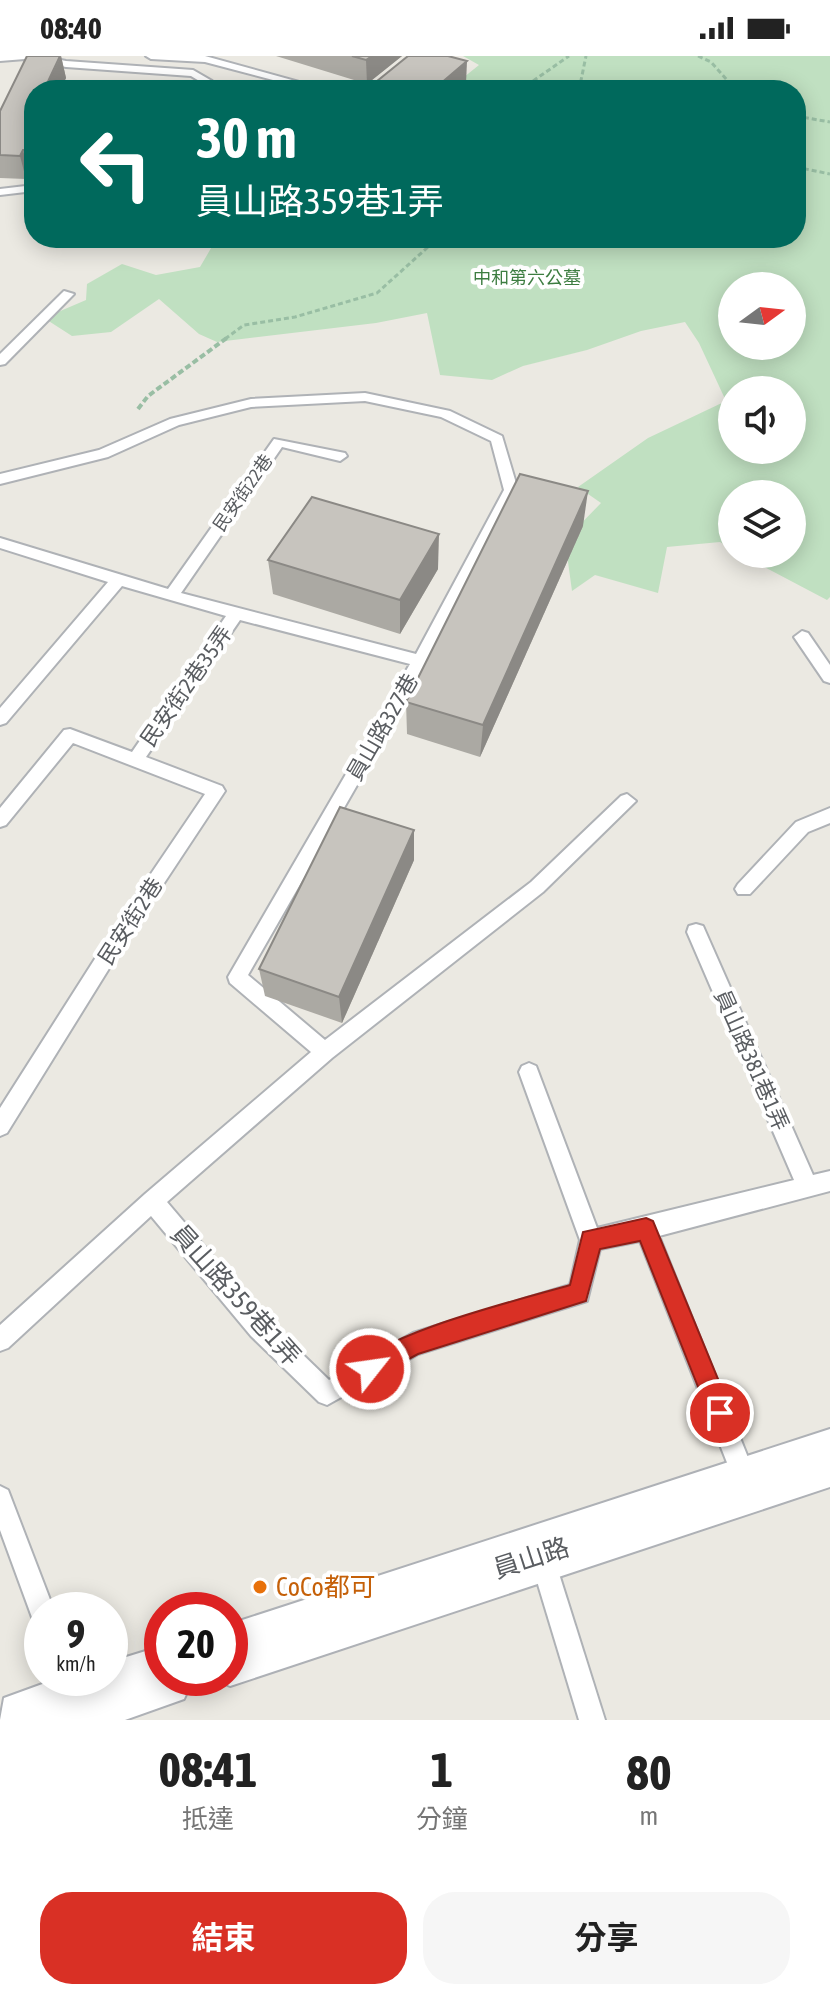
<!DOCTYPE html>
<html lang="zh-TW">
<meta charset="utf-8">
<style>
:root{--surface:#fff;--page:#f6f6f6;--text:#222;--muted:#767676;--accent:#d93025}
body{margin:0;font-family:"Asap Condensed","Noto Sans TC",sans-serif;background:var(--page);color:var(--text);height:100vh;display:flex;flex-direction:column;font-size:30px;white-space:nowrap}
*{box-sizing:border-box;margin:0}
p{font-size:26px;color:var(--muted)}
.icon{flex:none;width:44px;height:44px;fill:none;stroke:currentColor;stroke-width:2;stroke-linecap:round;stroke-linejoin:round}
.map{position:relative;height:1664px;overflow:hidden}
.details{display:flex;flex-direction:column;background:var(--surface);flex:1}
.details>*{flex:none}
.guide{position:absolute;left:24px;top:24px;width:782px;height:168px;border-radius:32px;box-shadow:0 4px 20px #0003;background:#00695c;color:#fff;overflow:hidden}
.needle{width:52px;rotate:75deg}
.fabs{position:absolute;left:718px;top:216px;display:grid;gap:16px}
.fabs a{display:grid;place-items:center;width:88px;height:88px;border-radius:50%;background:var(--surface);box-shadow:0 4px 20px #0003;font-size:40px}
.speed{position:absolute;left:24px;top:1536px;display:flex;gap:16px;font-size:40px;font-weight:700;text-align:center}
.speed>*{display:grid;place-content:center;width:104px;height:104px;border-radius:50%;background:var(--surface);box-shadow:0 4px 20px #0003;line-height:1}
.speed small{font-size:20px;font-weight:400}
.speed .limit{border:12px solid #d22;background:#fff;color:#111}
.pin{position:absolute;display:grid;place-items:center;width:68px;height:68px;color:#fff;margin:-34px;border:4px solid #fff;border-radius:50%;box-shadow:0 2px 8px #0007}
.me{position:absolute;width:88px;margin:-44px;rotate:60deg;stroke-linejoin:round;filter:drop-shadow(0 0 6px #0008)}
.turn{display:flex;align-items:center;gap:28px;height:168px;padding:0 40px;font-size:36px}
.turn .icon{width:104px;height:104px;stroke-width:2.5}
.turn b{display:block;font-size:56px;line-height:68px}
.eta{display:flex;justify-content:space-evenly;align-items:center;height:136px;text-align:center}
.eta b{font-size:48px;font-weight:700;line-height:56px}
.button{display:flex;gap:16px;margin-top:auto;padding:16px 40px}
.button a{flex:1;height:92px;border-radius:32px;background:var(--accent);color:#fff;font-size:32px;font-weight:700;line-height:92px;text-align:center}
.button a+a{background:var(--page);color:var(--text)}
.status{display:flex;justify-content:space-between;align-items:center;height:56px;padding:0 40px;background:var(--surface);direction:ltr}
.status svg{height:22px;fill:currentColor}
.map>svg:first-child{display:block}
</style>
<div class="status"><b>08:40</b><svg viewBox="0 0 49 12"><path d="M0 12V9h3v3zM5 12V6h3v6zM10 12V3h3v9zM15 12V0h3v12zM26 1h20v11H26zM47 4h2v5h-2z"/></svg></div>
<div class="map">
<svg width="830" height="1664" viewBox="0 0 830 1664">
<rect width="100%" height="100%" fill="#ebe9e2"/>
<!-- green -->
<path fill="#c0e0c1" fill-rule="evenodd" d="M 463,0 L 830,0 L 830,541 L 827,544 L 740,498 L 792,498 L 792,438 L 732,438 L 732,493 L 720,486 L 667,491 L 658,537 L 595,519 L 572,535 L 565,484 L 601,447 L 578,431 L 648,382 L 726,345 L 699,287 L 685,266 L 641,275 L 587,294 L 523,310 L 492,324 L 440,319 L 427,257 L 376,267 L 217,286 L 199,278 L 159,243 L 111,276 L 72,280 L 44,262 L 86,244 L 87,228 L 122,208 L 156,219 L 200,211 L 217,182 L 796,182 L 796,34 L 448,34 L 479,9 ZM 732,230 L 792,230 L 792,290 L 732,290 ZM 732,334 L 792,334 L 792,394 L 732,394 Z"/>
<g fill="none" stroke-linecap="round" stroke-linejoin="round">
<defs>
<g id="lane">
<path d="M 0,0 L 40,0 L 66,5 L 193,14 L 212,25 L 208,34 L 198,34 L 201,26 L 191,20 L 66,11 L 25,3 L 0,5 Z"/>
<path d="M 146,0 L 205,0 L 328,34 L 311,34 L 205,6 L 151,3 Z"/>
<path d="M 34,129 L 34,135 L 0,139 L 0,133 Z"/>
<path d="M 64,235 L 74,238 L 5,308 L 0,309 L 0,298 Z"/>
<path d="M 365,337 L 450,355 L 502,380 L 518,434 L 426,609 L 248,919 L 325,984 L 531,826 L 621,740 L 627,738 L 636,745 L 543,836 L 332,1002 L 167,1146 L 267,1264 L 329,1324 L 413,1277 L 570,1229 L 580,1184 L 519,1016 L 522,1010 L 529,1007 L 536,1010 L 597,1172 L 794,1124 L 687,876 L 689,870 L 696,868 L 703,870 L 813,1119 L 830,1115 L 830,1135 L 659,1180 L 757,1424 L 753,1432 L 745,1436 L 737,1432 L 640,1185 L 600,1193 L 587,1245 L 418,1298 L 327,1349 L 319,1346 L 251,1280 L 151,1160 L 8,1292 L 0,1295 L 0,1269 L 145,1138 L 311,996 L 230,927 L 228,921 L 410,608 L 240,564 L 146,701 L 222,730 L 225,735 L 131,877 L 7,1077 L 0,1080 L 0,1052 L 119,865 L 205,738 L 73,687 L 6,769 L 0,771 L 0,752 L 64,674 L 70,673 L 132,696 L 226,560 L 122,530 L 6,667 L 0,669 L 0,652 L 108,526 L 0,492 L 0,482 L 168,533 L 274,383 L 345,397 L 347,400 L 340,405 L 282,391 L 181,537 L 416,598 L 504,434 L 491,385 L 441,361 L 365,345 L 251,351 L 179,369 L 108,401 L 0,428 L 0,418 L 99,394 L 170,363 L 251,343 Z"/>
<path d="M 802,575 L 808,577 L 830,609 L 830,627 L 824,625 L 794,581 Z"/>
<path d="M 830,752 L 830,767 L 808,776 L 750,838 L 738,838 L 735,833 L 738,828 L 796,766 Z"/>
<path d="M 0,1430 L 8,1434 L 54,1554 L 42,1554 L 42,1567 L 33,1564 L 0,1474 Z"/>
<path d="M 542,1490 L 551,1493 L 554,1502 L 605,1664 L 579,1664 L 530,1502 L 533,1493 Z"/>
</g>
<g id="secondary">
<path d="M 830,1373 L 830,1431 L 230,1630 L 211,1622 L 230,1622 L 230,1568 Z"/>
<path d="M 162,1590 L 162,1622 L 193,1622 L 184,1643 L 125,1664 L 0,1664 L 4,1642 L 59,1622 L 110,1622 L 110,1606 Z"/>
</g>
</defs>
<!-- lane casing -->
<use href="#lane" stroke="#afb2b6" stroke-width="4"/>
<!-- secondary casing -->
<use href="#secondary" stroke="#aeb1b6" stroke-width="4"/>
<!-- path-far1 -->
<g stroke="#99bea4" stroke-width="3" stroke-dasharray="5 3" stroke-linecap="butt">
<path d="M 698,0 L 711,6 L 736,34"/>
<path d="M 520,34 L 569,0"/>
<path d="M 579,34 L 586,0"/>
<path d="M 796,60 L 830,66"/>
<path d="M 796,111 L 830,118"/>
<path d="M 225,283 L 244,269 L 295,261 L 377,237 L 438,182"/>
</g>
<!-- path -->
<path stroke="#99bea4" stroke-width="4" stroke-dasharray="6 3" stroke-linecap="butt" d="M 138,353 L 148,340 L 228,281"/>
<!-- lane -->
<use href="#lane" fill="#fff" fill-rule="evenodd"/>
<!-- secondary -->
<use href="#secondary" fill="#fff" fill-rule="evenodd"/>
</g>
<!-- wall -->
<g fill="#aba9a3">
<path d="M 61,0 L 66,22 L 60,34 L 34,34 L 34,118 L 29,117 L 26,123 L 0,122 L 0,55 Z"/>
<path d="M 276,0 L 402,0 L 367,28 Z"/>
<path d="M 583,470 L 480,701 L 407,678 L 406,646 Z"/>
<path d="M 268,504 L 438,513 L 400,578 L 273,538 Z"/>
<path d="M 414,774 L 414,804 L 342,967 L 265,940 L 259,913 Z"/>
</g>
<!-- shaded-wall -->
<g fill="#8b8985">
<path d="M 61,0 L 66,22 L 60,34 L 44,34 Z"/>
<path d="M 372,0 L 402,0 L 367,28 L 366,4 Z"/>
<path d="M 467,5 L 466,28 L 460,34 L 433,34 Z"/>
<path d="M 23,94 L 29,117 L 26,123 L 20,100 Z"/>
<path d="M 588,435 L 583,470 L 480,701 L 483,669 Z"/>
<path d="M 439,478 L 438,513 L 400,578 L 400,544 Z"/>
<path d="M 414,774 L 414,804 L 342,967 L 339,941 Z"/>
</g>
<!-- building -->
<g fill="#c7c4be" stroke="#8b8985" stroke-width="2">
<path d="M 27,0 L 60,0 L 44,34 L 34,34 L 34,94 L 23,94 L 20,100 L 0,99 L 0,55 Z"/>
<path d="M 352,0 L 372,0 L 366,4 Z"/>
<path d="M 408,0 L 448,0 L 467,5 L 433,34 L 366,34 Z"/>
<path d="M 520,418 L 588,435 L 483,669 L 406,646 Z"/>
<path d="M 312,441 L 439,478 L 400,544 L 268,504 Z"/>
<path d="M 340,751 L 414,774 L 339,941 L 259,913 Z"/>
</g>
<!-- route -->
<path fill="#d93025" stroke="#8d1f18" stroke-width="2" d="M 646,1162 L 653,1165 L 732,1357 L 729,1366 L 720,1369 L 712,1366 L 640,1185 L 600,1193 L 586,1245 L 418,1298 L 370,1324 L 362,1321 L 358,1313 C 372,1279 530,1241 570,1229 L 583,1176 Z"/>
<!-- markers -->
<circle fill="#e8710a" stroke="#fff" stroke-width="3" cx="260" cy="1531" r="8"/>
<g text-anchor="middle" stroke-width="8" stroke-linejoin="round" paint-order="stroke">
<!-- far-park labels -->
<g font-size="18" fill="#3d7d41" stroke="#fff">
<text x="527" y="228">中和第六公墓</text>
</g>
<!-- far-street labels -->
<g font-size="18" fill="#5a5d61" stroke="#fff">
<text transform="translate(243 437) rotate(-55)" y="6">民安街22巷</text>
</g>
<!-- street labels -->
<g font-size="22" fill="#5a5d61" stroke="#fff">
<text transform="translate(186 630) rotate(-55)" y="8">民安街2巷35弄</text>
<text transform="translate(382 671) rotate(-60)" y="8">員山路327巷</text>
<text transform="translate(130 865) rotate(-57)" y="8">民安街2巷</text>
<text transform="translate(752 1004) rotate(66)" y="8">員山路381巷1弄</text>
</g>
<!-- near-street labels -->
<g font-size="26" fill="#5a5d61" stroke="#fff">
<text transform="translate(236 1239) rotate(48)" y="9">員山路359巷1弄</text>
<text transform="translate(531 1502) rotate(-18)" y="9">員山路</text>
</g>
<!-- near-food labels -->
<g font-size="26" fill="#c56008" stroke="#fff" text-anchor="start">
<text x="276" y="1540">CoCo都可</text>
</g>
</g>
</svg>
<div class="fabs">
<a><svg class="needle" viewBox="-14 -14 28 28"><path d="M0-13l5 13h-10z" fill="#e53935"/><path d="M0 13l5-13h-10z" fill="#767676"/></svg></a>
<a><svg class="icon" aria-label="sound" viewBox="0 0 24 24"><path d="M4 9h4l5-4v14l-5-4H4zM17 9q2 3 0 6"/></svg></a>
<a><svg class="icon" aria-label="layers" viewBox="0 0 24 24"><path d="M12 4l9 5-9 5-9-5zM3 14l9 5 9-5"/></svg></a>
</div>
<div class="speed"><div>9<small>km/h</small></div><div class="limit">20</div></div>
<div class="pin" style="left:720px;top:1357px;background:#d93025"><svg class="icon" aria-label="arrive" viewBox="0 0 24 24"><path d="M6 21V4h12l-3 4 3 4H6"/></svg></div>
<svg class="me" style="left:370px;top:1313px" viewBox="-20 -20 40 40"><circle r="17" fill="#d93025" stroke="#fff" stroke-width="3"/><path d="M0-11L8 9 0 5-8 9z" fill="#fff"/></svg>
<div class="guide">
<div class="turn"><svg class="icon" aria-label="left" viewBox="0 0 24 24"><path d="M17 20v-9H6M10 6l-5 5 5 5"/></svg><div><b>30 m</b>員山路359巷1弄</div></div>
</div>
</div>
<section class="details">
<div class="eta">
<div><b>08:41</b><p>抵達</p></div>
<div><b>1</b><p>分鐘</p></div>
<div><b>80</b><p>m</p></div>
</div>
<div class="button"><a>結束</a><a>分享</a></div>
</section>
